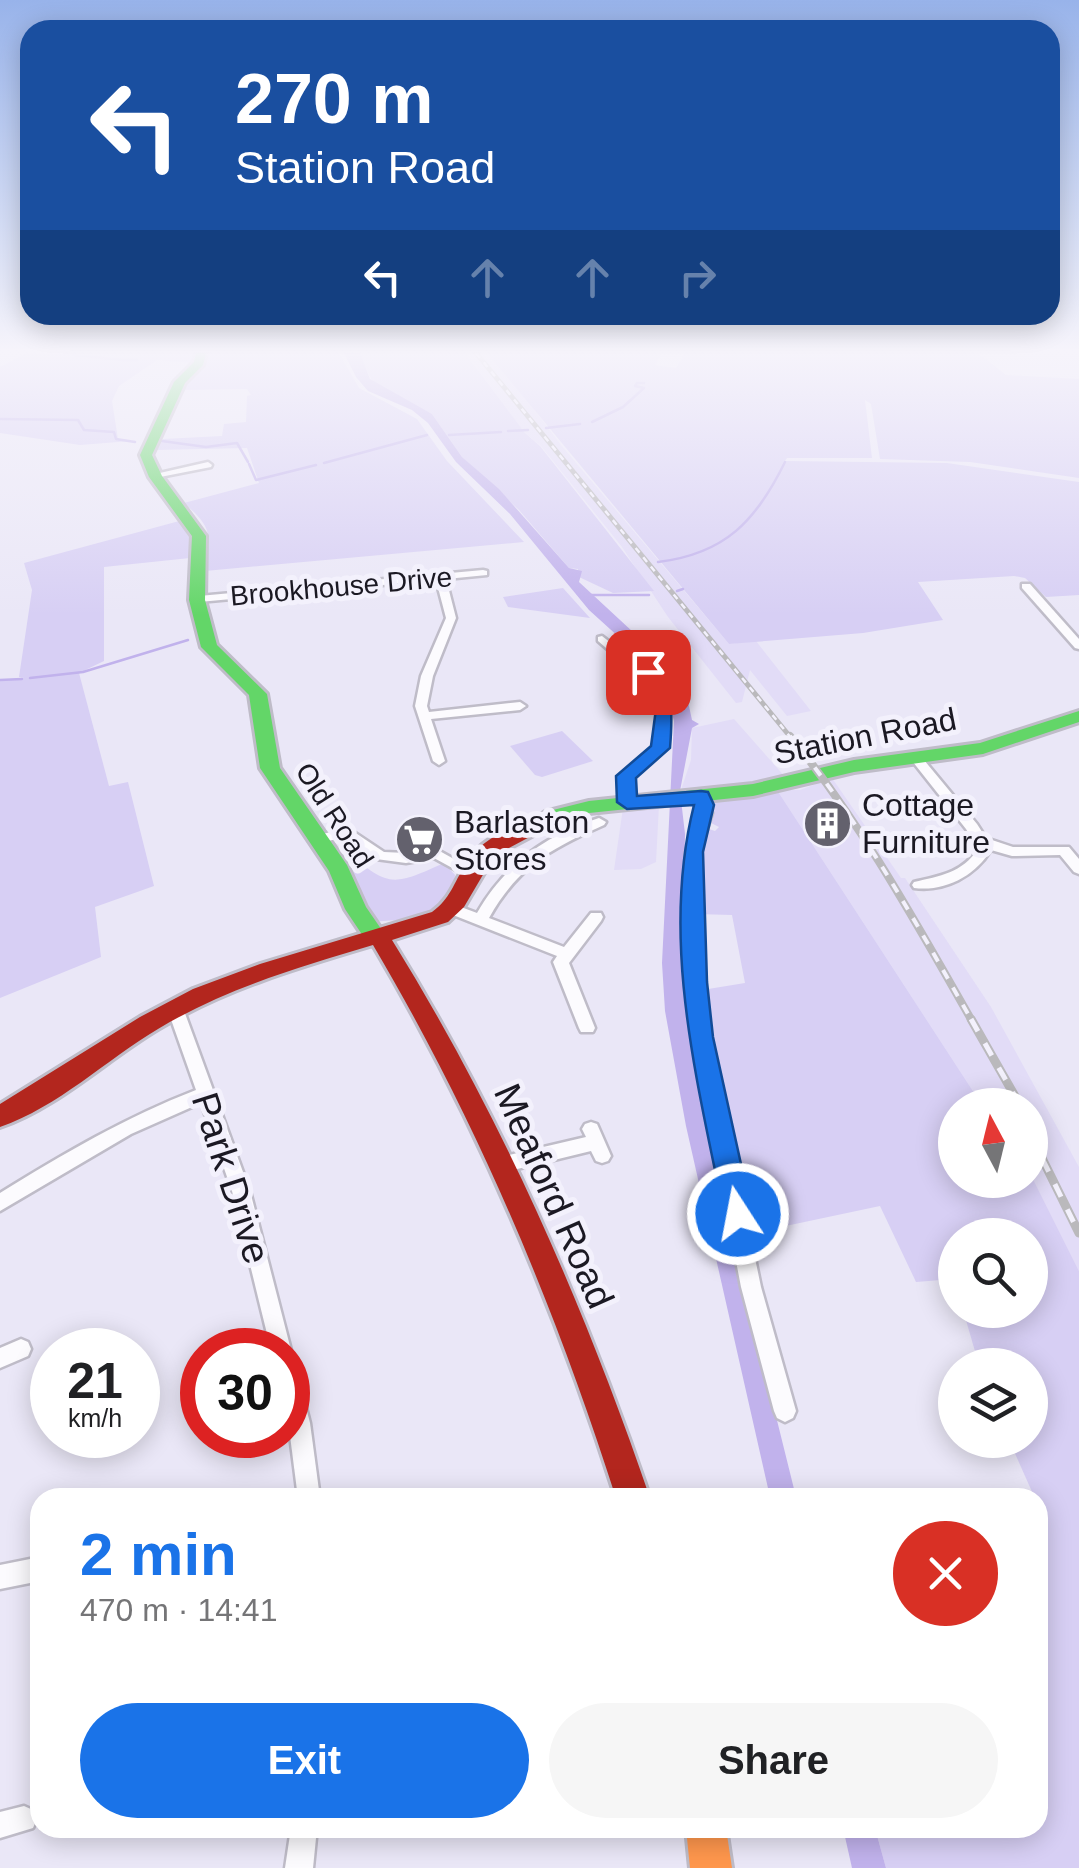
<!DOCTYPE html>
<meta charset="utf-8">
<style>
:root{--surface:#fff;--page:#f6f6f6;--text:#202124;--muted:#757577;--accent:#1a73e8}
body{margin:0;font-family:Arial,sans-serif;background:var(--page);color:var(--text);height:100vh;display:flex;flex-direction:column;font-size:38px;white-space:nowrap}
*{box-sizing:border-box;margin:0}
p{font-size:32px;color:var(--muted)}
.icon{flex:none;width:55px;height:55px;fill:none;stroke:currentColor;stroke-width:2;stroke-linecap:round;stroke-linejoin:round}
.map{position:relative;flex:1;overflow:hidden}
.sheet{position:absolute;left:30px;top:1488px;width:1018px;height:350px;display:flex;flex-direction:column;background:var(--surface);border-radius:30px;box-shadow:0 5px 25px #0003}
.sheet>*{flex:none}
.banner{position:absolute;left:20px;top:20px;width:1040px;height:305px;border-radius:30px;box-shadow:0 5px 25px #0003;background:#1a4fa0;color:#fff;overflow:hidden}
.needle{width:65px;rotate:353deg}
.controls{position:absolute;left:938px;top:1088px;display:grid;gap:20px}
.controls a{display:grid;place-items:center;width:110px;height:110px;border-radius:50%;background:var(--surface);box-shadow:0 5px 25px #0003;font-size:50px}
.speed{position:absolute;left:30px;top:1328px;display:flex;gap:20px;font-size:50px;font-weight:700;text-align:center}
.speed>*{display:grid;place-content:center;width:130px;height:130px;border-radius:50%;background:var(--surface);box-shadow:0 5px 25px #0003;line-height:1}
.speed small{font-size:25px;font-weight:400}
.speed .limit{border:15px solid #d22;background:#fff;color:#111}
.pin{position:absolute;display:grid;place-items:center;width:85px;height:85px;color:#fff;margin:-42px;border-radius:20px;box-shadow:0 5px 15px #0006}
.me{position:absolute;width:110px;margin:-55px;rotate:349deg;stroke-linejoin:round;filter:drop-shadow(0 0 8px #0008)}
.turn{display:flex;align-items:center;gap:35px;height:210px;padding:0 50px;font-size:45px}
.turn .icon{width:130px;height:130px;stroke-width:2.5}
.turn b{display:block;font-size:70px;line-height:85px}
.lanes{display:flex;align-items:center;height:95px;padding:0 50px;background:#0003;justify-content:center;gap:50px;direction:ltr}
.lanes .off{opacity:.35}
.round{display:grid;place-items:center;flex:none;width:105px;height:105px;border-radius:52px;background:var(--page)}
.summary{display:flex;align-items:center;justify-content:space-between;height:170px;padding:0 50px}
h1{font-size:60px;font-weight:800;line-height:75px;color:var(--accent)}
.action{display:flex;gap:20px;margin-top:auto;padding:20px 50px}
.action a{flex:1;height:115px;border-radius:60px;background:var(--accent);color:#fff;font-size:40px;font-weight:800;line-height:115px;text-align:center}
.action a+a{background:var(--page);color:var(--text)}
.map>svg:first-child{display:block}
</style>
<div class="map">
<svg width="1079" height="1868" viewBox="0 0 1079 1868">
<rect width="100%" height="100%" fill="#eae7f7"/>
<!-- built -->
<g fill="#e2dcf7">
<path d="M 465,353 L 487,353 L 505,371 L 561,445 L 729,644 L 756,641 L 811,711 L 787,716 L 750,670 L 742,702 L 736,703 L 668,617 L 622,547 L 541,446 L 525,433 Z"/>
<path d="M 734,719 L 786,778 L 680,793 L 691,760 L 692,728 Z"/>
<path d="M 832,778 L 901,878 L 905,878 L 991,1007 L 1079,1167 L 1079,1271 L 1030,1173 L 1030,1105 L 982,1105 L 777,790 L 800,790 Z"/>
<path d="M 659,805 L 656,862 L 641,869 L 614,870 L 623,808 Z"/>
</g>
<!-- green -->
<g fill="#d7cff4">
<path d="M 27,353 L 193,353 L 194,363 L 157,360 L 119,386 L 112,401 L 118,439 L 131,441 L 80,445 L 0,433 L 0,367 Z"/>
<path d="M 203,353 L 339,353 L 359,388 L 417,419 L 447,461 L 524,542 L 205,571 C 210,534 214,529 184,503 L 259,483 L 247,448 L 155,450 L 163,439 L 222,436 L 224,424 L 246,422 L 247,396 L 251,395 L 247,389 L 182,390 Z"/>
<path d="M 465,353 L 525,433 L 540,446 L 654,591 L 613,593 L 579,577 L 578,569 L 569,568 L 519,510 L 462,457 L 432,414 L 380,387 L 371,379 L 359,354 Z"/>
<path d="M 487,353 L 662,353 L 655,365 L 676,368 L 685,353 L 978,353 L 1006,375 L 1079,379 L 1079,478 L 970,462 L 880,459 L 871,404 L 865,400 L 872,458 L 787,458 L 785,461 L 947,463 L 1079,482 L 1079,595 L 1046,597 L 1025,578 L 1014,576 L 918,582 L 943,620 L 863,633 L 729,644 Z"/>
<path d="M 183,520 L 192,535 L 190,558 L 104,567 L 104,661 L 79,673 L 109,786 L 128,782 L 154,886 L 95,907 L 101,957 L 0,998 L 0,680 L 24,678 L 19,677 L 32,590 L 24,563 Z"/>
<path d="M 563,588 L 590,618 L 508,607 L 503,597 Z"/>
<path d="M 562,731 L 593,761 L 542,777 L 535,775 L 510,746 Z"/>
<path d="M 777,790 L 982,1105 L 955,1105 L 955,1180 L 1030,1180 L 1030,1173 L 1079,1271 L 1079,1868 L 886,1868 L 875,1828 L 1038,1828 L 1038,1514 L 1041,1512 L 1009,1440 L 1030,1440 L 1030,1365 L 979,1365 L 963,1310 L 1030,1310 L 1030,1235 L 955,1235 L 955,1283 L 953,1279 L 916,1282 L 880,1206 L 748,1234 L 702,990 L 745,983 L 732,915 L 695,914 L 697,850 L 706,828 L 715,831 L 719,827 L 707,821 L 711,802 Z"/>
<path d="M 343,849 C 389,886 389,888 444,863 L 455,875 C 451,924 408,918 374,922 L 333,852 Z"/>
</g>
<!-- water -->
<g fill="#c1b2ec">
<path d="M 344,353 L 360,353 L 370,379 L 432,414 L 462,457 L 499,489 L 569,568 L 582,571 L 579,582 L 674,670 L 685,688 L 692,720 L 699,724 L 692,728 L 680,791 L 685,834 L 683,937 L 688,1016 L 737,1259 L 796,1497 L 770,1497 L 686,1126 L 665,1011 L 662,963 L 674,721 L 663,677 L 589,610 L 510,514 L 456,462 L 428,423 L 412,410 L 368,391 L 356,377 Z"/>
<path d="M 843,1828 L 875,1828 L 886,1868 L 852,1868 Z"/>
</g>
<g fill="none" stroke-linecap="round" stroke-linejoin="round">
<!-- stream -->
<g stroke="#c1b2ec" stroke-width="2.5">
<path d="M 74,355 L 123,360"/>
<path d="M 125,360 L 137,360"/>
<path d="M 0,419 L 78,420 L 84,430 L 114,432 L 116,439 L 135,442"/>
<path d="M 592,422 L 623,407 L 644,388 L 635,386 L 637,383 L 644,383"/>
<path d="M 546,428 L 580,424"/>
<path d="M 508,431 L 528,430"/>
<path d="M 449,435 L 501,432"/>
<path d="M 162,441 L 206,447 L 237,443 L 248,462"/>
<path d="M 324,463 L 427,435"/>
<path d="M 249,464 L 256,480 L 316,465"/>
<path d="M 658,562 C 725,554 756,521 785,462"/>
<path d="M 677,591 L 683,589"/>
<path d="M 589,595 L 649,595"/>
<path d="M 30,678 L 83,672 L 188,640"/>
<path d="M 0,680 L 22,679"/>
</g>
<defs>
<g id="street">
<path d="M 208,462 L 212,465 L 211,467 L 155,478 L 151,475 Z"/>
<path d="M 483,570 L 487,571 L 487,575 L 446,579 L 456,618 L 433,676 L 427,706 L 429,712 L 520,702 L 526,706 L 520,710 L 431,719 L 445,761 L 439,765 L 433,761 L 415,706 L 421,676 L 446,618 L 436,580 L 199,602 L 194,599 L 199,596 Z"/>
<path d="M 1022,584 L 1030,584 L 1079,639 L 1079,649 L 1075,648 L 1022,588 Z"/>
<path d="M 602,636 L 634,661 L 653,670 L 671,709 L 666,748 L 633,777 L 634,802 L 627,806 L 620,802 L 620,776 L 654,747 L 659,709 L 644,674 L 626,665 L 598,641 L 598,637 Z"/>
<path d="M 915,753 L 919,754 L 977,824 L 986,838 L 1013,847 L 1069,847 L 1079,859 L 1079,874 L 1074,872 L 1060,855 L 1012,856 L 991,850 C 975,876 945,892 914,888 L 912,885 L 914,882 C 940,876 962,873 978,849 L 966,829 L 909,757 Z"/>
<path d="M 701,793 L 708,797 L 712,813 L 700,852 L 699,911 L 709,1037 L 761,1287 L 796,1411 L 793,1418 L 785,1422 L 777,1418 L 774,1411 L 741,1287 L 693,1037 L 685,911 L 686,852 L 698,813 L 694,797 Z"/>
<path d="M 599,818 L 606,822 L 604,825 C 552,848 518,866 489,918 L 564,947 L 591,913 L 601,913 L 603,917 L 601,921 L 569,963 L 595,1028 L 593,1032 L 581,1032 L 579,1028 L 553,962 L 557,956 L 448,913 L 446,909 L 453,904 L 477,913 C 505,864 546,835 599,818 Z"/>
<path d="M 348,828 L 384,852 L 406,853 L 436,849 L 479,873 L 477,876 L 467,876 L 434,858 L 406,863 L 376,859 L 346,837 L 319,843 L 312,839 L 314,836 Z"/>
<path d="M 175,1002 L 181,1004 L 183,1008 L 250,1191 L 291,1350 L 288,1357 L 288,1350 L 271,1350 L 232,1191 L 201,1103 L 131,1134 L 0,1211 L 0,1193 C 63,1154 126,1117 196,1090 L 167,1008 L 169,1004 Z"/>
<path d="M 591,1122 L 597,1124 L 611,1156 L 608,1161 L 602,1163 L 596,1161 L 591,1151 L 505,1172 L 499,1169 L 496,1164 L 499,1159 L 505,1156 L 586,1137 L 582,1129 L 585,1124 Z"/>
<path d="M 21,1339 L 28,1342 L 31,1349 L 28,1356 L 0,1368 L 0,1348 Z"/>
<path d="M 288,1366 L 295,1369 L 298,1376 L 310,1423 L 320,1498 L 298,1498 L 288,1420 Z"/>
<path d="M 40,1557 L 40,1581 L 0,1589 L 0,1565 Z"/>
<path d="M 24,1806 L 33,1810 L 37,1819 L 33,1828 L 0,1838 L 0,1812 Z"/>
<path d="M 291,1828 L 317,1828 L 313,1868 L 285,1868 Z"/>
</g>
<g id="fast">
<path d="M 196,353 L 206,353 L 203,365 L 185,383 L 152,455 L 162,476 L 206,536 L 205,600 L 217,645 L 267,694 L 280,768 L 347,865 L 366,907 L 388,939 L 385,945 L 369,945 L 345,909 L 329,871 L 260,768 L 249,695 L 201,647 L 189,600 L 192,536 L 149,477 L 140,455 L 174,382 L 194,362 Z"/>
<path d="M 1079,711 L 1079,722 L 983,754 L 854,772 L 753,796 L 589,813 L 559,821 L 532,833 L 522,827 L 545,812 L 589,801 L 753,784 L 854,760 L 980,743 Z"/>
</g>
<path id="slow" d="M 686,1828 L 726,1828 L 732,1868 L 690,1868 Z"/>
<path id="jam" d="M 532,821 L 539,822 L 542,827 L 539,832 L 494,856 L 464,907 L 448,922 L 392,940 C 501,1116 583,1302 650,1498 L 616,1498 C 554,1304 477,1121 373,945 C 299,967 224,989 158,1029 C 106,1060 58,1107 0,1127 L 0,1104 L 140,1017 L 193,989 L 260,964 L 432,912 C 450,899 454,883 465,865 C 479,841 506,828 532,821 Z"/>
</defs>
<!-- street casing -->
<use href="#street" stroke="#bfbcc8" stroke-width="5"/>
<!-- fast casing -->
<use href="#fast" stroke="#bfbcc8" stroke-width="6"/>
<!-- slow casing -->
<use href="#slow" stroke="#bfbcc8" stroke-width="6"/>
<!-- jam casing -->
<use href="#jam" stroke="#bfbcc8" stroke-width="6"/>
<!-- street -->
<use href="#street" fill="#fcfbfe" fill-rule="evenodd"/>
<!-- fast -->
<use href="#fast" fill="#63d668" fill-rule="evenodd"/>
<!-- slow -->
<use href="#slow" fill="#ff974d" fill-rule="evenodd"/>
<!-- jam -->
<use href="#jam" fill="#b3261e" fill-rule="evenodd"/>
<defs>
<path id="rail-far2" d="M 476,353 L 792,739"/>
<path id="rail-far1" d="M 790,736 C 862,824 916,923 972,1021"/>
<g id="rail">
<path d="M 971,1019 L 1020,1105"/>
<path d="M 1030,1134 L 1079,1233"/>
</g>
</defs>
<!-- rail-far2 casing -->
<use href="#rail-far2" stroke="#bab9bc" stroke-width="5"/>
<!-- rail-far1 casing -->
<use href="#rail-far1" stroke="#bab9bc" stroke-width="8"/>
<!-- rail casing -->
<use href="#rail" stroke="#bab9bc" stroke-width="9"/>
<!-- rail-far2 -->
<use href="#rail-far2" stroke="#f3f1fc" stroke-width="2.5" stroke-dasharray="6" stroke-linecap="butt"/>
<!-- rail-far1 -->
<use href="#rail-far1" stroke="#f3f1fc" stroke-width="4" stroke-dasharray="10" stroke-linecap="butt"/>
<!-- rail -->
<use href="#rail" stroke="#f3f1fc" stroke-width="5" stroke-dasharray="14" stroke-linecap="butt"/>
</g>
<!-- sky -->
<linearGradient id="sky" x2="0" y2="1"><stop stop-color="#98b3ea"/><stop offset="0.57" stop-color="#f6f4fb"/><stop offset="1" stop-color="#f6f4fb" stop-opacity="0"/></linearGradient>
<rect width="1079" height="615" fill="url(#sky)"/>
<!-- route -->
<path fill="#1a73e8" stroke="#114b97" stroke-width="2.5" d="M 648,667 C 676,678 672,723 670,748 L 636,778 L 637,796 L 701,791 L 708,792 L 714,805 L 703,852 L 707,982 L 713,1037 L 752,1214 L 748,1222 L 738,1226 L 728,1222 L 724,1214 C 697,1080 660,940 694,805 L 627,809 L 617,802 L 616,776 L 651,746 L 656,709 L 640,672 Z"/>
<!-- icons -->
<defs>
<symbol id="building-disc" viewBox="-11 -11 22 22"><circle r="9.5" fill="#63616d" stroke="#f3f1fc"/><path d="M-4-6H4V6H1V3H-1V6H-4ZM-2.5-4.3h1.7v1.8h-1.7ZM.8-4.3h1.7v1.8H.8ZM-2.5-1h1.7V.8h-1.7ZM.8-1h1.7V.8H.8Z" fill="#fff"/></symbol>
<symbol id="supermarket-disc" viewBox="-11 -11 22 22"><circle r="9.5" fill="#63616d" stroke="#f3f1fc"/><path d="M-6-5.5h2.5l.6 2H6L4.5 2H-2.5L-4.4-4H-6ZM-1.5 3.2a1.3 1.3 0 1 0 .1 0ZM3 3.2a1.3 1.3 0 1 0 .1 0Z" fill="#fff"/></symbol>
</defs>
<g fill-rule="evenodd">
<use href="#building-disc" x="800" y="796" width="55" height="55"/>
<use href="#supermarket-disc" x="392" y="812" width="55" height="55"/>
</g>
<g text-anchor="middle" stroke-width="10" stroke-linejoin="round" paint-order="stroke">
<!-- far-street labels -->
<g font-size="28" fill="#1b1923" stroke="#f3f1fc">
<text transform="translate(341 586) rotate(-5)" y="10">Brookhouse Drive</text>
<text transform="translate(335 815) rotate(57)" y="10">Old Road</text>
</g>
<!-- street labels -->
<g font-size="32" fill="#1b1923" stroke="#f3f1fc">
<text transform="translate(865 736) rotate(-11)" y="11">Station Road</text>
</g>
<!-- poi labels -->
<g font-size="32" fill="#1b1923" stroke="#f3f1fc" text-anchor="start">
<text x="862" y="816">Cottage<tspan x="862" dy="37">Furniture</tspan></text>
<text x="454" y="833">Barlaston<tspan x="454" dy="37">Stores</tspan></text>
</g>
<!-- near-street labels -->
<g font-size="38" fill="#1b1923" stroke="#f3f1fc">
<text transform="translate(231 1178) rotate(72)" y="13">Park Drive</text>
<text transform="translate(554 1196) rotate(66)" y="13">Meaford Road</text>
</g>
</g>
</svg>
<div class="controls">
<a><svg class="needle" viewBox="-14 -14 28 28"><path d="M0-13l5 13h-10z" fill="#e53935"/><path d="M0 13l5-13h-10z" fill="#757577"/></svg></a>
<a><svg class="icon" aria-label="search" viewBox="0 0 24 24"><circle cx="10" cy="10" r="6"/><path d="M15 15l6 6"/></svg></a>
<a><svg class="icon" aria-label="layers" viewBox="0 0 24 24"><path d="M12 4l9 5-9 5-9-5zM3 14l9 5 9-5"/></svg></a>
</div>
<div class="speed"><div>21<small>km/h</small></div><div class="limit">30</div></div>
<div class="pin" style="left:648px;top:672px;background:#d93025"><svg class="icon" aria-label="arrive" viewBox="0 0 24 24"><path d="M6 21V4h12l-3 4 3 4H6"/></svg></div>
<svg class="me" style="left:738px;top:1214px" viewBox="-20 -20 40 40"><circle r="17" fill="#1a73e8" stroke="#fff" stroke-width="3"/><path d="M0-11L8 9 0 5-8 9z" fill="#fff"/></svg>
<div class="banner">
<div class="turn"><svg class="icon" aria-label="left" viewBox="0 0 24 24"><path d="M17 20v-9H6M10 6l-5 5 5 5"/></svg><div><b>270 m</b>Station Road</div></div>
<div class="lanes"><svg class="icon" aria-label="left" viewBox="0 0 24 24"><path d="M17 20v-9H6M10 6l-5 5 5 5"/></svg><svg class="icon off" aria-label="ahead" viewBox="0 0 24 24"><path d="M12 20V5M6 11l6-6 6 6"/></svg><svg class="icon off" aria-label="ahead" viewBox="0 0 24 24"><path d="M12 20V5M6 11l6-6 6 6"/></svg><svg class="icon off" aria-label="right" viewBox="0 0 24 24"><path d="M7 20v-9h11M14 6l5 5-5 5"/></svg></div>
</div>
<section class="sheet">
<div class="summary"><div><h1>2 min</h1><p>470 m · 14:41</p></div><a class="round" style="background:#d93025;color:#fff"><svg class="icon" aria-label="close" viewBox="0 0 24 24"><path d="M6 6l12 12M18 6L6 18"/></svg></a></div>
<div class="action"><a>Exit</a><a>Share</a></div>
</section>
</div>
